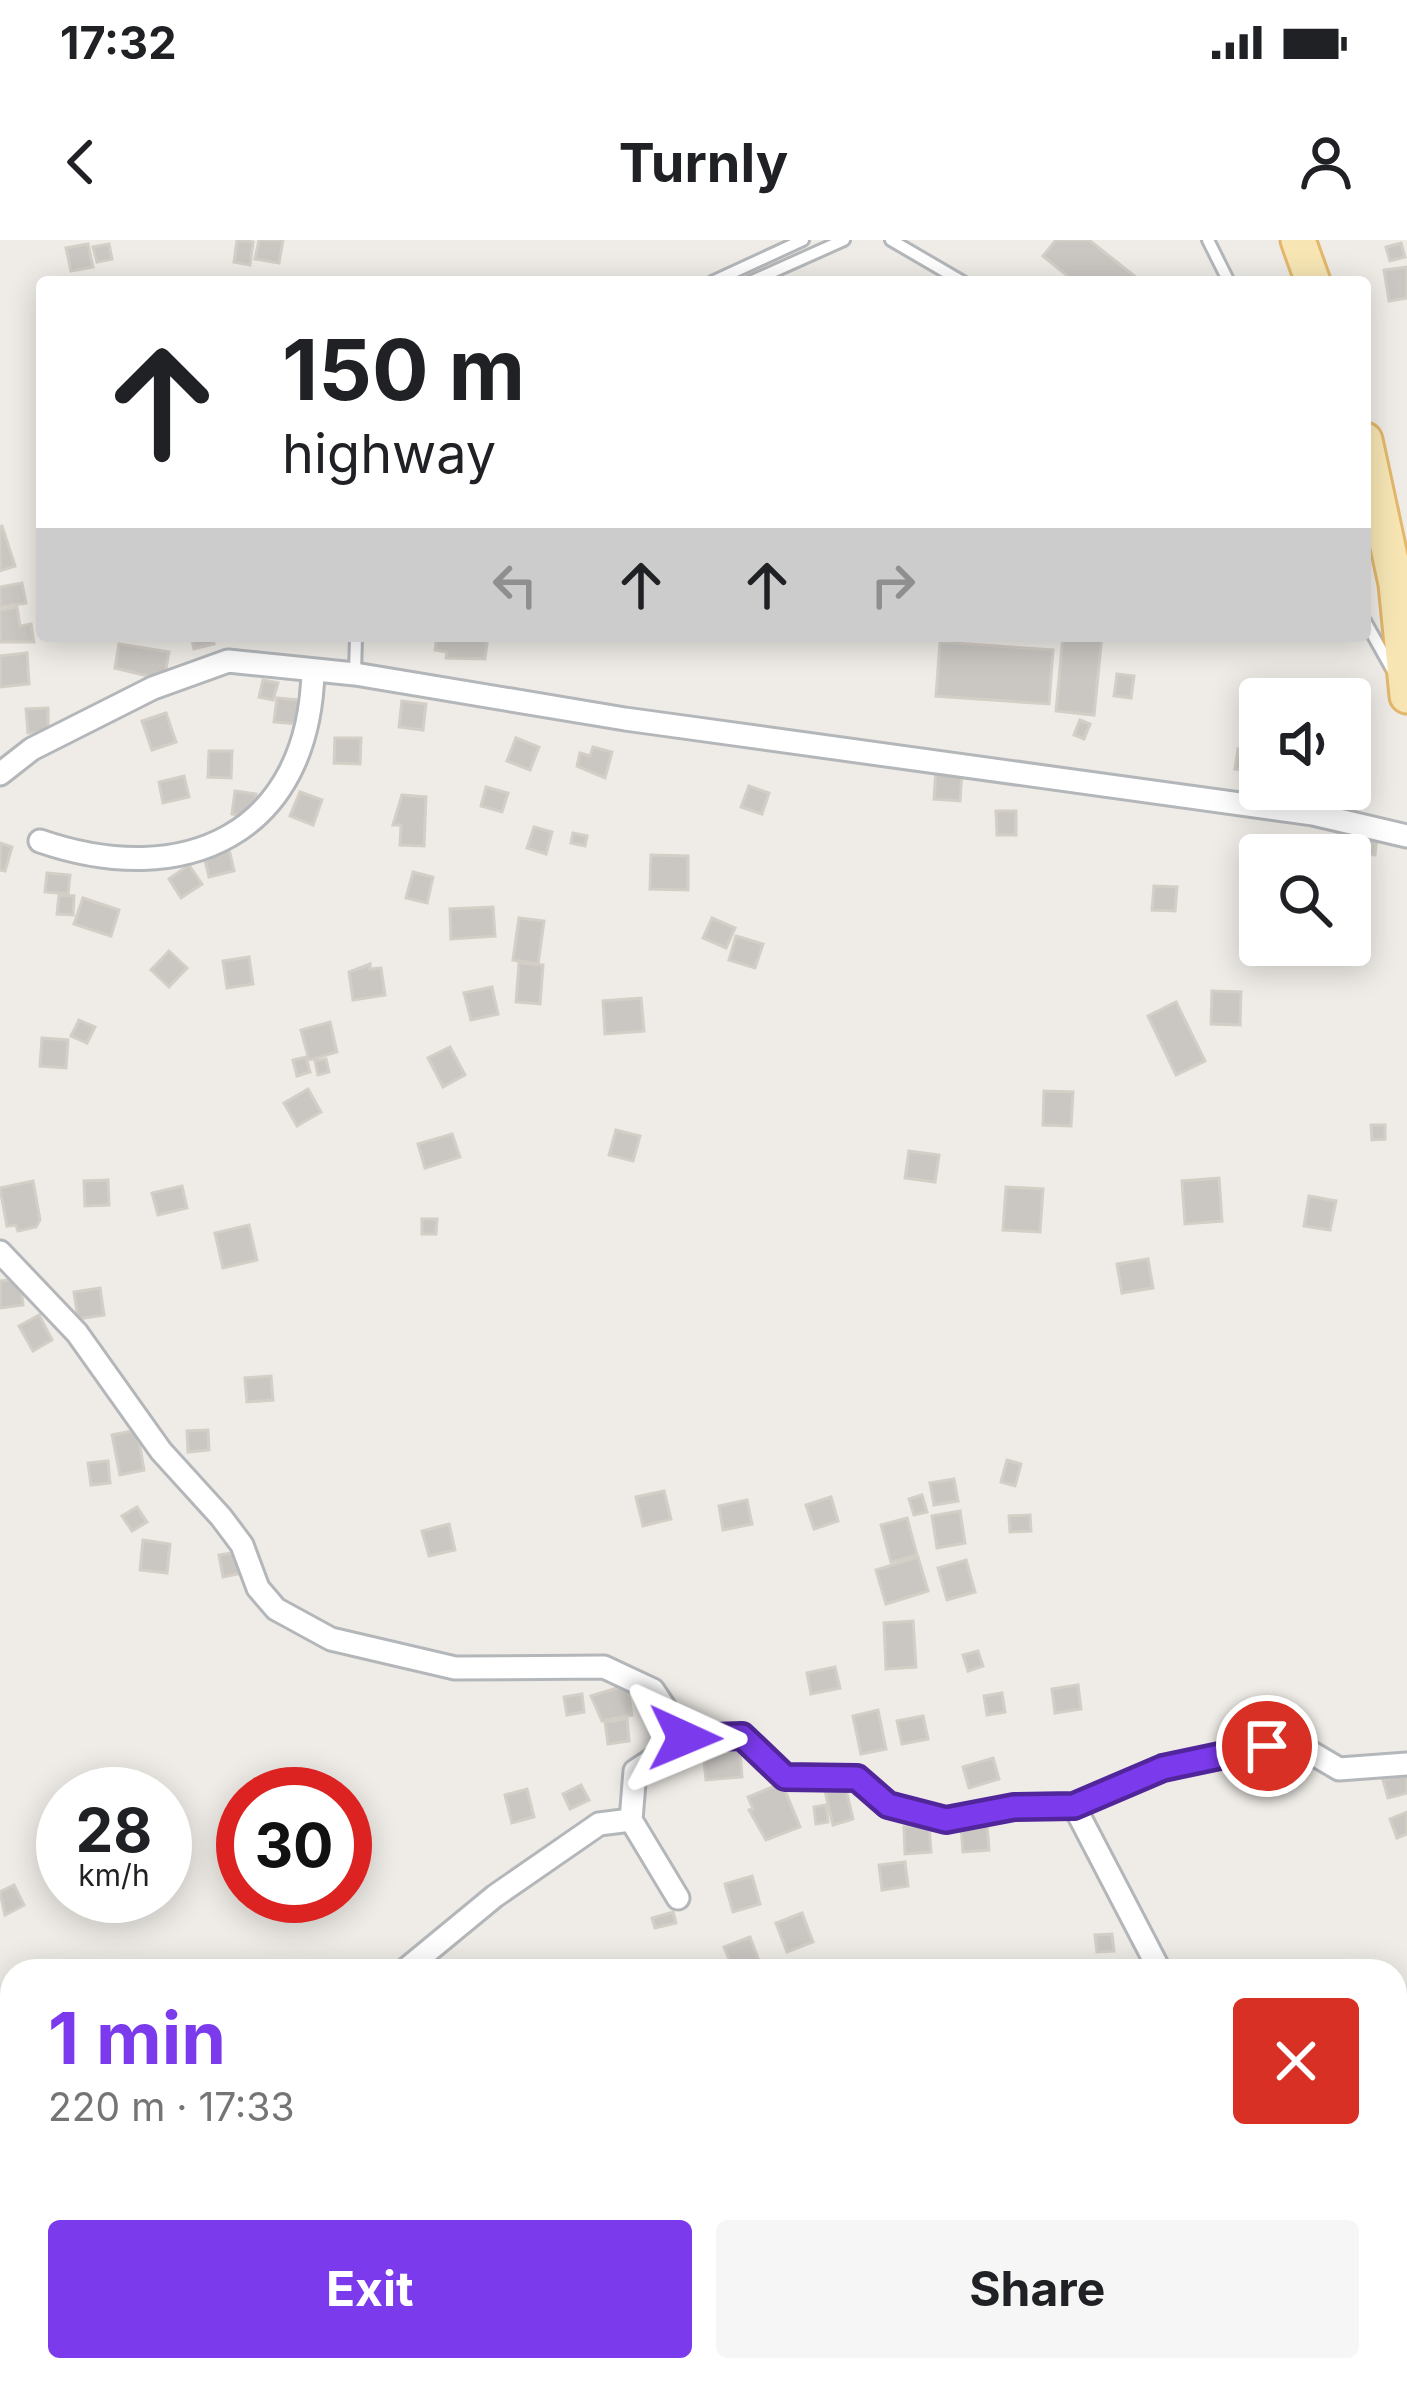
<!DOCTYPE html>
<meta charset="utf-8">
<style>
:root{--surface:#fff;--page:#f6f6f6;--text:#202124;--muted:#757577;--accent:#7c3aed}
body{margin:0;font-family:Inter,sans-serif;background:var(--page);color:var(--text);height:100vh;display:flex;flex-direction:column;font-size:45px;white-space:nowrap}
*{box-sizing:border-box;margin:0}
p{font-size:39px;color:var(--muted)}
.icon{flex:none;width:66px;height:66px;fill:none;stroke:currentColor;stroke-width:2;stroke-linecap:round;stroke-linejoin:round}
.map{position:relative;flex:1;overflow:hidden}
.side{position:absolute;left:0px;top:1719px;width:1407px;height:423px;display:flex;flex-direction:column;background:var(--surface);border-radius:36px 36px 0 0;box-shadow:0 6px 30px #0003}
.side>*{flex:none}
.hud{position:absolute;left:36px;top:36px;width:1335px;height:366px;border-radius:12px;box-shadow:0 6px 30px #0003;background:#fff;color:var(--text);overflow:hidden}
.fabs{position:absolute;left:1239px;top:438px;display:grid;gap:24px}
.fabs a{display:grid;place-items:center;width:132px;height:132px;border-radius:12px;background:var(--surface);box-shadow:0 6px 30px #0003;font-size:60px}
.speed{position:absolute;left:36px;top:1527px;display:flex;gap:24px;font-size:60px;font-weight:700;text-align:center}
.speed>*{display:grid;place-content:center;width:156px;height:156px;border-radius:50%;background:var(--surface);box-shadow:0 6px 30px #0003;line-height:1}
.speed small{font-size:30px;font-weight:400}
.speed .limit{border:18px solid #d22;background:#fff;color:#111}
.pin{position:absolute;display:grid;place-items:center;width:102px;height:102px;color:#fff;margin:-51px;border:6px solid #fff;border-radius:50%;box-shadow:0 3px 12px #0007}
.me{position:absolute;width:132px;margin:-66px;rotate:91deg;stroke-linejoin:round;filter:drop-shadow(0 0 9px #0008)}
.turn{display:flex;align-items:center;gap:42px;height:252px;padding:0 48px;font-size:54px}
.turn .icon{width:156px;height:156px;stroke-width:2.5}
.turn b{display:block;font-size:84px;line-height:102px}
.lanes{display:flex;align-items:center;height:114px;padding:0 48px;background:#0003;justify-content:center;gap:60px;direction:ltr}
.lanes .off{opacity:.35}
.round{display:grid;place-items:center;flex:none;width:126px;height:126px;border-radius:12px;background:var(--page)}
.headline{display:flex;align-items:center;justify-content:space-between;height:204px;padding:0 48px}
h1{font-size:72px;font-weight:700;line-height:90px;color:var(--accent)}
.button{display:flex;gap:24px;margin-top:auto;padding:24px 48px}
.button a{flex:1;height:138px;border-radius:12px;background:var(--accent);color:#fff;font-size:48px;font-weight:700;line-height:138px;text-align:center}
.button a+a{background:var(--page);color:var(--text)}
.status{display:flex;justify-content:space-between;align-items:center;height:84px;padding:0 60px;background:var(--surface);direction:ltr}
.status svg{height:33px;fill:currentColor}
header{display:flex;justify-content:space-between;align-items:center;height:156px;padding:0 48px;background:var(--surface);font-size:54px;font-weight:700}
.map>svg:first-child{display:block}
</style>
<div class="status"><b>17:32</b><svg viewBox="0 0 49 12"><path d="M0 12V9h3v3zM5 12V6h3v6zM10 12V3h3v9zM15 12V0h3v12zM26 1h20v11H26zM47 4h2v5h-2z"/></svg></div>
<header><svg class="icon" aria-label="back" viewBox="0 0 24 24"><path d="M15 5l-7 7 7 7"/></svg>Turnly<svg class="icon" aria-label="person" viewBox="0 0 24 24"><circle cx="12" cy="8" r="4"/><path d="M4 21q1-7 8-7t8 7"/></svg></header>
<div class="map">
<svg width="1407" height="2141" viewBox="0 0 1407 2141">
<rect width="100%" height="100%" fill="#efece7"/>
<!-- building -->
<g fill="#cac7c3" stroke="#d3cec6" stroke-width="3">
<path d="M 237,0 L 253,2 L 250,25 L 234,22 Z"/>
<path d="M 259,0 L 283,0 L 279,23 L 255,19 Z"/>
<path d="M 1056,0 L 1089,0 L 1137,38 L 1075,42 L 1043,16 Z"/>
<path d="M 1401,3 L 1405,17 L 1390,21 L 1386,7 Z"/>
<path d="M 88,4 L 93,27 L 71,31 L 66,8 Z"/>
<path d="M 109,4 L 112,19 L 97,22 L 93,7 Z"/>
<path d="M 1407,27 L 1407,58 L 1389,61 L 1384,30 Z"/>
<path d="M 2,286 L 15,326 L 0,331 L 0,287 Z"/>
<path d="M 22,343 L 26,363 L 0,367 L 0,347 Z"/>
<path d="M 17,367 L 20,386 L 31,384 L 34,402 L 0,402 L 0,370 Z"/>
<path d="M 191,396 L 212,396 L 214,404 L 194,409 Z"/>
<path d="M 437,396 L 488,396 L 485,419 L 446,418 L 447,412 L 435,410 Z"/>
<path d="M 1063,396 L 1102,396 L 1094,475 L 1056,471 Z"/>
<path d="M 940,402 L 1053,410 L 1049,464 L 936,456 Z"/>
<path d="M 119,404 L 169,412 L 164,440 L 115,428 Z"/>
<path d="M 27,413 L 29,444 L 0,447 L 0,416 Z"/>
<path d="M 1117,434 L 1134,436 L 1131,458 L 1114,456 Z"/>
<path d="M 263,440 L 278,443 L 273,460 L 259,457 Z"/>
<path d="M 277,458 L 300,460 L 297,484 L 274,482 Z"/>
<path d="M 402,461 L 426,464 L 423,490 L 399,487 Z"/>
<path d="M 48,468 L 48,492 L 28,493 L 26,469 Z"/>
<path d="M 166,473 L 176,502 L 152,510 L 142,481 Z"/>
<path d="M 1080,480 L 1090,484 L 1084,499 L 1074,495 Z"/>
<path d="M 335,498 L 361,498 L 360,524 L 334,523 Z"/>
<path d="M 516,498 L 539,507 L 530,530 L 507,521 Z"/>
<path d="M 593,507 L 612,512 L 605,538 L 577,526 L 580,513 L 590,516 Z"/>
<path d="M 1238,509 L 1257,512 L 1253,532 L 1235,529 Z"/>
<path d="M 209,511 L 232,511 L 231,538 L 208,537 Z"/>
<path d="M 936,529 L 962,531 L 960,561 L 934,559 Z"/>
<path d="M 184,536 L 189,557 L 163,563 L 159,542 Z"/>
<path d="M 749,546 L 769,553 L 762,574 L 741,567 Z"/>
<path d="M 486,547 L 508,553 L 502,572 L 481,566 Z"/>
<path d="M 235,551 L 256,554 L 252,577 L 232,574 Z"/>
<path d="M 300,552 L 322,560 L 313,585 L 290,576 Z"/>
<path d="M 402,555 L 426,557 L 424,606 L 400,605 L 401,585 L 393,585 Z"/>
<path d="M 996,571 L 1016,571 L 1016,595 L 997,595 Z"/>
<path d="M 534,587 L 552,592 L 546,614 L 527,608 Z"/>
<path d="M 573,593 L 587,596 L 585,606 L 571,603 Z"/>
<path d="M 1347,596 L 1377,598 L 1375,615 L 1346,613 Z"/>
<path d="M 1273,598 L 1321,604 L 1320,615 L 1270,615 Z"/>
<path d="M 0,603 L 12,607 L 5,631 L 0,630 Z"/>
<path d="M 229,609 L 234,631 L 209,637 L 204,616 Z"/>
<path d="M 651,615 L 688,616 L 688,650 L 650,649 Z"/>
<path d="M 189,625 L 202,644 L 181,658 L 169,639 Z"/>
<path d="M 413,632 L 433,637 L 427,663 L 406,658 Z"/>
<path d="M 47,633 L 70,635 L 68,654 L 45,652 Z"/>
<path d="M 1154,646 L 1177,647 L 1175,671 L 1152,670 Z"/>
<path d="M 59,655 L 74,656 L 73,675 L 57,674 Z"/>
<path d="M 83,658 L 119,670 L 111,696 L 74,684 Z"/>
<path d="M 493,667 L 495,696 L 451,699 L 450,669 Z"/>
<path d="M 519,678 L 544,681 L 538,724 L 513,720 Z"/>
<path d="M 712,678 L 735,688 L 726,708 L 703,698 Z"/>
<path d="M 736,696 L 763,704 L 755,728 L 729,720 Z"/>
<path d="M 169,711 L 187,728 L 169,747 L 151,730 Z"/>
<path d="M 249,717 L 253,744 L 227,748 L 223,721 Z"/>
<path d="M 519,723 L 543,725 L 540,764 L 516,762 Z"/>
<path d="M 370,724 L 370,729 L 381,728 L 385,755 L 353,760 L 349,732 Z"/>
<path d="M 492,747 L 498,774 L 471,780 L 464,753 Z"/>
<path d="M 1212,751 L 1241,752 L 1240,785 L 1211,784 Z"/>
<path d="M 641,758 L 644,791 L 605,794 L 603,761 Z"/>
<path d="M 1176,762 L 1205,821 L 1176,835 L 1148,776 Z"/>
<path d="M 79,780 L 95,787 L 87,803 L 71,796 Z"/>
<path d="M 330,782 L 337,812 L 309,820 L 301,790 Z"/>
<path d="M 42,798 L 68,800 L 66,828 L 40,826 Z"/>
<path d="M 450,807 L 465,835 L 443,847 L 428,818 Z"/>
<path d="M 306,817 L 310,832 L 297,836 L 293,820 Z"/>
<path d="M 326,819 L 329,832 L 318,835 L 315,821 Z"/>
<path d="M 308,849 L 321,872 L 297,886 L 284,863 Z"/>
<path d="M 1044,851 L 1073,852 L 1071,886 L 1043,885 Z"/>
<path d="M 1371,885 L 1385,885 L 1385,899 L 1372,900 Z"/>
<path d="M 616,890 L 640,896 L 633,921 L 609,915 Z"/>
<path d="M 452,894 L 460,917 L 425,928 L 418,904 Z"/>
<path d="M 909,911 L 939,915 L 935,942 L 905,938 Z"/>
<path d="M 1219,938 L 1222,981 L 1185,984 L 1182,941 Z"/>
<path d="M 108,940 L 109,965 L 85,966 L 84,941 Z"/>
<path d="M 33,941 L 40,980 L 36,987 L 18,991 L 16,985 L 7,986 L 0,948 Z"/>
<path d="M 182,946 L 187,968 L 158,975 L 152,953 Z"/>
<path d="M 1006,947 L 1043,949 L 1040,992 L 1003,990 Z"/>
<path d="M 1309,956 L 1336,961 L 1330,990 L 1304,986 Z"/>
<path d="M 422,979 L 437,979 L 436,994 L 422,994 Z"/>
<path d="M 249,985 L 257,1020 L 223,1028 L 215,993 Z"/>
<path d="M 1148,1019 L 1153,1048 L 1122,1053 L 1117,1024 Z"/>
<path d="M 20,1039 L 23,1065 L 0,1068 L 0,1041 Z"/>
<path d="M 100,1048 L 104,1075 L 78,1079 L 74,1052 Z"/>
<path d="M 39,1075 L 52,1100 L 33,1111 L 19,1086 Z"/>
<path d="M 271,1136 L 273,1160 L 247,1162 L 245,1138 Z"/>
<path d="M 137,1190 L 144,1230 L 120,1235 L 112,1195 Z"/>
<path d="M 208,1190 L 209,1210 L 188,1212 L 187,1191 Z"/>
<path d="M 1007,1220 L 1021,1224 L 1015,1246 L 1001,1242 Z"/>
<path d="M 108,1221 L 110,1243 L 91,1245 L 88,1223 Z"/>
<path d="M 954,1239 L 958,1261 L 934,1265 L 930,1243 Z"/>
<path d="M 664,1251 L 671,1279 L 643,1286 L 636,1257 Z"/>
<path d="M 922,1255 L 927,1272 L 914,1275 L 909,1259 Z"/>
<path d="M 831,1257 L 838,1281 L 814,1289 L 806,1265 Z"/>
<path d="M 747,1260 L 752,1284 L 723,1290 L 719,1266 Z"/>
<path d="M 137,1267 L 147,1282 L 132,1291 L 122,1276 Z"/>
<path d="M 960,1271 L 965,1303 L 937,1308 L 932,1276 Z"/>
<path d="M 1030,1275 L 1031,1291 L 1010,1292 L 1009,1276 Z"/>
<path d="M 907,1278 L 917,1315 L 891,1322 L 881,1285 Z"/>
<path d="M 449,1284 L 455,1310 L 429,1316 L 422,1291 Z"/>
<path d="M 143,1300 L 170,1304 L 167,1333 L 140,1330 Z"/>
<path d="M 239,1312 L 242,1333 L 223,1337 L 219,1315 Z"/>
<path d="M 918,1317 L 928,1351 L 886,1364 L 876,1330 Z"/>
<path d="M 966,1320 L 975,1352 L 947,1360 L 938,1328 Z"/>
<path d="M 913,1381 L 916,1427 L 886,1429 L 884,1383 Z"/>
<path d="M 978,1411 L 983,1426 L 968,1431 L 963,1415 Z"/>
<path d="M 835,1427 L 840,1448 L 811,1454 L 807,1433 Z"/>
<path d="M 627,1445 L 632,1475 L 602,1481 L 591,1456 Z"/>
<path d="M 1078,1445 L 1081,1469 L 1055,1473 L 1052,1449 Z"/>
<path d="M 1002,1453 L 1005,1472 L 987,1475 L 984,1456 Z"/>
<path d="M 582,1454 L 584,1472 L 567,1475 L 564,1457 Z"/>
<path d="M 878,1470 L 886,1509 L 861,1514 L 853,1476 Z"/>
<path d="M 923,1476 L 928,1499 L 902,1504 L 897,1481 Z"/>
<path d="M 627,1479 L 629,1501 L 608,1504 L 605,1482 Z"/>
<path d="M 739,1499 L 742,1537 L 706,1540 L 702,1502 Z"/>
<path d="M 993,1518 L 999,1539 L 969,1548 L 963,1527 Z"/>
<path d="M 1407,1533 L 1407,1553 L 1388,1558 L 1383,1540 Z"/>
<path d="M 843,1537 L 853,1579 L 833,1585 L 823,1542 Z"/>
<path d="M 782,1543 L 800,1587 L 766,1600 L 749,1570 L 753,1569 L 748,1557 Z"/>
<path d="M 581,1545 L 589,1560 L 570,1569 L 563,1554 Z"/>
<path d="M 527,1549 L 534,1577 L 512,1583 L 505,1555 Z"/>
<path d="M 826,1565 L 828,1582 L 816,1584 L 814,1567 Z"/>
<path d="M 1407,1572 L 1407,1594 L 1397,1598 L 1390,1579 Z"/>
<path d="M 987,1584 L 989,1610 L 963,1612 L 961,1586 Z"/>
<path d="M 929,1585 L 931,1612 L 905,1614 L 904,1587 Z"/>
<path d="M 905,1622 L 908,1646 L 882,1650 L 879,1625 Z"/>
<path d="M 752,1636 L 760,1664 L 733,1672 L 725,1644 Z"/>
<path d="M 14,1645 L 24,1665 L 5,1675 L 0,1652 Z"/>
<path d="M 673,1672 L 676,1683 L 655,1688 L 652,1678 Z"/>
<path d="M 802,1673 L 813,1702 L 787,1712 L 776,1683 Z"/>
<path d="M 1112,1694 L 1114,1711 L 1097,1712 L 1095,1695 Z"/>
<path d="M 750,1697 L 759,1721 L 734,1731 L 724,1707 Z"/>
<path d="M 4,1830 L 12,1854 L 0,1859 L 0,1832 Z"/>
<path d="M 1186,2130 L 1224,2130 L 1225,2141 L 1187,2141 Z"/>
</g>
<g fill="none" stroke-linecap="round" stroke-linejoin="round">
<defs>
<g id="service">
<path d="M 891,0 L 963,42"/>
<path d="M 1208,0 L 1229,42"/>
<path d="M 712,42 L 803,0"/>
<path d="M 750,42 L 844,0"/>
<path d="M 1365,381 L 1393,431"/>
<path d="M 355,434 L 356,396"/>
</g>
<g id="minor">
<path d="M 0,534 L 32,509 L 153,448 L 228,421 L 355,434 L 625,479 L 1313,574 L 1407,596"/>
<path d="M 40,601 C 185,651 309,594 313,431"/>
<path d="M 0,1012 L 77,1093 L 161,1211 L 221,1277 L 242,1305 L 258,1348 L 276,1369 L 331,1399 L 455,1428 L 604,1427 L 653,1450 L 685,1498 L 742,1496 L 785,1537 L 857,1538 L 888,1565 L 946,1580 L 1014,1567 L 1074,1566 L 1163,1528 L 1266,1506 L 1300,1506 L 1339,1529 L 1407,1524"/>
<path d="M 1074,1566 L 1160,1731"/>
<path d="M 678,1658 L 631,1580 L 635,1531 L 685,1498"/>
<path d="M 404,1731 L 495,1656 L 599,1584 L 631,1580"/>
<path d="M 838,2130 L 860,2141"/>
</g>
<g id="primary">
<path d="M 1298,0 L 1313,42"/>
<path d="M 1365,200 L 1396,344 L 1407,456"/>
</g>
</defs>
<!-- service casing -->
<use href="#service" stroke="#b4b7ba" stroke-width="16"/>
<!-- minor casing -->
<use href="#minor" stroke="#b4b7ba" stroke-width="27"/>
<!-- primary casing -->
<use href="#primary" stroke="#e3b76c" stroke-width="39"/>
<!-- service -->
<use href="#service" stroke="#fff" stroke-width="10"/>
<!-- minor -->
<use href="#minor" stroke="#fff" stroke-width="21"/>
<!-- primary -->
<use href="#primary" stroke="#f7e6b4" stroke-width="33"/>
</g>
<g fill="none" stroke-linecap="round" stroke-linejoin="round">
<defs>
<path id="route" d="M 685,1498 L 742,1496 L 785,1537 L 857,1538 L 888,1565 L 946,1580 L 1014,1567 L 1074,1566 L 1163,1528 L 1267,1506"/>
</defs>
<!-- route casing -->
<use href="#route" stroke="#51269a" stroke-width="30"/>
<!-- route -->
<use href="#route" stroke="#7c3aed" stroke-width="21"/>
</g>
</svg>
<div class="fabs">
<a><svg class="icon" aria-label="sound" viewBox="0 0 24 24"><path d="M4 9h4l5-4v14l-5-4H4zM17 9q2 3 0 6"/></svg></a>
<a><svg class="icon" aria-label="search" viewBox="0 0 24 24"><circle cx="10" cy="10" r="6"/><path d="M15 15l6 6"/></svg></a>
</div>
<div class="speed"><div>28<small>km/h</small></div><div class="limit">30</div></div>
<div class="pin" style="left:1267px;top:1506px;background:#d93025"><svg class="icon" aria-label="arrive" viewBox="0 0 24 24"><path d="M6 21V4h12l-3 4 3 4H6"/></svg></div>
<svg class="me" style="left:685px;top:1498px" viewBox="-20 -20 40 40"><path d="M0-17L14 15 0 8-14 15z" fill="#7c3aed" stroke="#fff" stroke-width="4"/></svg>
<div class="hud">
<div class="turn"><svg class="icon" aria-label="ahead" viewBox="0 0 24 24"><path d="M12 20V5M6 11l6-6 6 6"/></svg><div><b>150 m</b>highway</div></div>
<div class="lanes"><svg class="icon off" aria-label="left" viewBox="0 0 24 24"><path d="M17 20v-9H6M10 6l-5 5 5 5"/></svg><svg class="icon" aria-label="ahead" viewBox="0 0 24 24"><path d="M12 20V5M6 11l6-6 6 6"/></svg><svg class="icon" aria-label="ahead" viewBox="0 0 24 24"><path d="M12 20V5M6 11l6-6 6 6"/></svg><svg class="icon off" aria-label="right" viewBox="0 0 24 24"><path d="M7 20v-9h11M14 6l5 5-5 5"/></svg></div>
</div>
<section class="side">
<div class="headline"><div><h1>1 min</h1><p>220 m · 17:33</p></div><a class="round" style="background:#d93025;color:#fff"><svg class="icon" aria-label="close" viewBox="0 0 24 24"><path d="M6 6l12 12M18 6L6 18"/></svg></a></div>
<div class="button"><a>Exit</a><a>Share</a></div>
</section>
</div>
